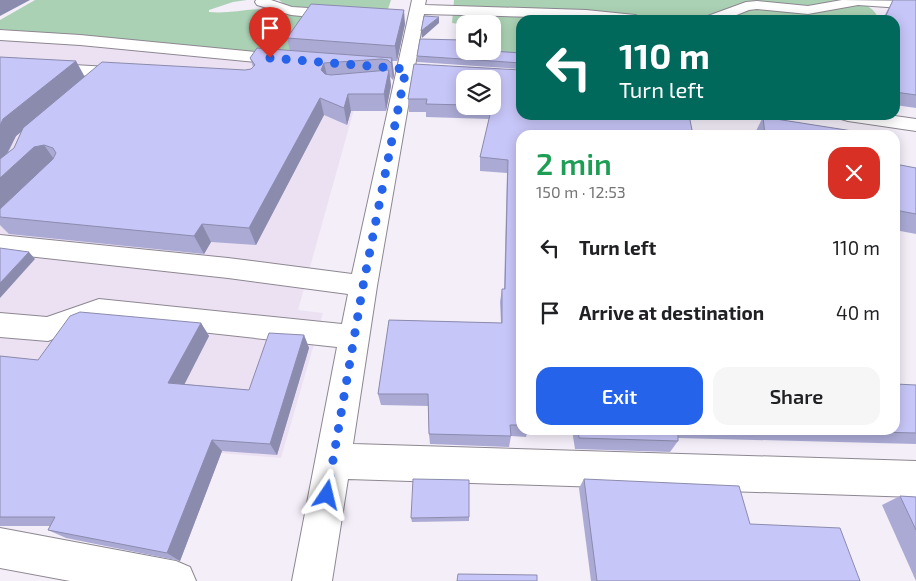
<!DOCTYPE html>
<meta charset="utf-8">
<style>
:root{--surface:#fff;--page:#f6f6f6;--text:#202124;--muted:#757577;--accent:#2563eb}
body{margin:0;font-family:"Exo 2",sans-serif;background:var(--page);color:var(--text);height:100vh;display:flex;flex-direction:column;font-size:19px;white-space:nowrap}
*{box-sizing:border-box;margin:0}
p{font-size:16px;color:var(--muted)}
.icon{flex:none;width:28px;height:28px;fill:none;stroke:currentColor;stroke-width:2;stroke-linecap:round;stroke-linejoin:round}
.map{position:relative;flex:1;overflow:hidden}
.drawer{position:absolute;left:516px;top:130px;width:384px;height:305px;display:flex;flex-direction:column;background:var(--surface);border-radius:15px;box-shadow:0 2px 12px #0003}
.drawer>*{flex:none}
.top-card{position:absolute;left:516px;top:15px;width:384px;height:105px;border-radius:15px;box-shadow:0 2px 12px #0003;background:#00695c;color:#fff;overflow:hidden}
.buttons{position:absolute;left:456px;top:15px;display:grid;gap:10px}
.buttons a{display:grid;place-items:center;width:45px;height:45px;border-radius:10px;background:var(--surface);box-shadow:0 2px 12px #0003;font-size:25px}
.pin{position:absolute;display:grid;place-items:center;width:42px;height:42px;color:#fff;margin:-51px -21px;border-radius:50% 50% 50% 0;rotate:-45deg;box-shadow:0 0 5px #0007}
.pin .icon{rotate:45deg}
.me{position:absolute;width:55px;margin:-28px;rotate:10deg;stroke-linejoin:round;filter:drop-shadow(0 0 4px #0008)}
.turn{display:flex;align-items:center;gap:18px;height:105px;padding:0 20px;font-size:22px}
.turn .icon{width:65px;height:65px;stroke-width:2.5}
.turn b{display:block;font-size:35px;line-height:42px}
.round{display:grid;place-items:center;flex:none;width:52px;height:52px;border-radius:15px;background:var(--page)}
.summary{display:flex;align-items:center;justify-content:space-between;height:85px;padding:0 20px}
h1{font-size:30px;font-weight:600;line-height:38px;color:#1e9e55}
.action{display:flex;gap:10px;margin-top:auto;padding:10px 20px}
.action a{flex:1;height:58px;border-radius:15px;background:var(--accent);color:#fff;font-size:20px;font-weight:600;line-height:58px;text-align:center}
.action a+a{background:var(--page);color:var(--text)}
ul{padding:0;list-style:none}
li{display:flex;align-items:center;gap:15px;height:65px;padding:0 20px}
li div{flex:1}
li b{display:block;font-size:19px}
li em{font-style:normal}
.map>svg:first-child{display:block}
</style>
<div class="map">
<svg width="916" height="581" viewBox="0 0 916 581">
<rect width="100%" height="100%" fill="#f4eef9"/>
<!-- built -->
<path fill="#ece1f3" d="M 0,39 L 365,70 L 298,310 L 323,313 L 281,458 L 11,436 L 0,437 Z"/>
<!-- green -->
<g fill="#abd1b4">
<path d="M 35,0 L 247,0 L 233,2 L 209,10 L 209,12 C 228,14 246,9 265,9 C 281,10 296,17 312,18 L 287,55 L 0,29 L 0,20 Z"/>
<path d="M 279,0 L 391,0 L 387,12 L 295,8 L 284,4 Z"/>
<path d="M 454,0 L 849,0 L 850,3 C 863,3 874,6 879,20 L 521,20 L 521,59 L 492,51 L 492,24 L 465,25 L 452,23 Z"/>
</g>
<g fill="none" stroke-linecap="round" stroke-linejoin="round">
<defs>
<g id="minor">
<path d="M 256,0 L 271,0 L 292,7 L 342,10 L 347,12 L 350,15 L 347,18 L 342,20 L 291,15 L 257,5 L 255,2 Z"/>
<path d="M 412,0 L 426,0 L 425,5 L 586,10 L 635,15 L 640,17 L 643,20 L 424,14 L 377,286 L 353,444 L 916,461 L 916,497 L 348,479 L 332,581 L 292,581 L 337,347 L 100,321 L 48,341 L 0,337 L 0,313 L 47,317 L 99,299 L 342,324 L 348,294 L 228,278 L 0,253 L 0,235 L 228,258 L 352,274 Z"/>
<path d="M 842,0 L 916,1 L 916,9 L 858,5 L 808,14 L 757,9 L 749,10 L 724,20 L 702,20 L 705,17 L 746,2 L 757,1 L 808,6 Z"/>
<path d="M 0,30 L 80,35 L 288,55 L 294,56 L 297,60 L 294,64 L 288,65 L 80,45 L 0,40 Z"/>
<path d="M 0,61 L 128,68 L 134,69 L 137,73 L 134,77 L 128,78 L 0,71 Z"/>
<path d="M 838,115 L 888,115 L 916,119 L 916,131 L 848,121 L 841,119 Z"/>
<path d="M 0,528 L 176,561 L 190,567 L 196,581 L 70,581 L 0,568 Z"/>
</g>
</defs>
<!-- minor casing -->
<use href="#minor" stroke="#8d8791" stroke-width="2"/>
<!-- minor -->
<use href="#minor" fill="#fff" fill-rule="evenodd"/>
</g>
<!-- wall -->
<g fill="#abaad5" fill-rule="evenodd">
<path d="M 893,0 L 916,0 L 916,108 L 895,105 L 895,20 L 882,20 Z"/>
<path d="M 405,24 L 397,61 L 392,61 L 394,75 L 393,80 L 390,77 L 391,86 L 386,111 L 351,111 L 347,125 L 324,115 L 256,245 L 211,242 L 204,254 L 9,234 L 0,225 L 0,57 L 76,61 L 85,77 L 245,70 L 251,69 L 253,67 L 250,58 L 290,51 L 287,38 ZM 21,132 L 14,148 L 8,153 L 16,136 ZM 48,164 L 6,204 L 47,165 Z"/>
<path d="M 462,47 L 465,51 L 521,53 L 521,69 L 417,62 L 417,56 Z"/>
<path d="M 414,64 L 521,70 L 521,115 L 689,115 L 693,135 L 521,135 L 521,430 L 528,430 L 526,437 L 511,436 L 509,447 L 430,444 L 429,434 L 428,406 L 381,405 L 378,394 L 389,320 L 501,323 L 500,302 L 502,289 L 504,289 L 507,173 L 480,171 L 480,157 L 489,119 L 426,117 L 426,112 L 409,112 L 408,99 ZM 465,79 L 492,79 L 492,106 L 465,106 Z"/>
<path d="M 763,117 L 878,135 L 755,135 L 755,133 Z"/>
<path d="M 895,164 L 916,168 L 916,234 L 895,230 Z"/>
<path d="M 201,323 L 209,336 L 184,384 L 249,390 L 304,335 L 309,348 L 277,455 L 222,451 L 180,561 L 66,538 L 48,530 L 50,526 L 0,526 L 0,356 L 38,360 Z"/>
<path d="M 916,385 L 916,444 L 678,438 L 678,441 L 670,452 L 575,449 L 572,430 L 895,430 Z"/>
<path d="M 584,479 L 750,524 L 860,581 L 591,581 L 579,488 Z"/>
<path d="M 900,496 L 916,497 L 916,581 L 882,505 Z"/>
<path d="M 469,517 L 469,521 L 412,522 L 411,518 Z"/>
</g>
<!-- shaded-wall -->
<g fill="#8b8bae">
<path d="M 0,0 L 30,0 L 0,16 Z"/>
<path d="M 404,10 L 405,24 L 397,61 L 395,46 Z"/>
<path d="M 439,17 L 439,23 L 422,38 L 421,31 Z"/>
<path d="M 392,58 L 394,75 L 393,80 L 391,63 Z"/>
<path d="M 76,61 L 85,78 L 16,136 L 6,155 L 0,161 L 0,125 L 3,119 Z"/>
<path d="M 324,63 L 328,80 L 321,70 Z"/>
<path d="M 389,70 L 391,86 L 386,111 L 384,94 Z"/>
<path d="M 348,94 L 351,111 L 347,125 L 344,108 Z"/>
<path d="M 320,98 L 324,115 L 256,245 L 249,228 Z"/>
<path d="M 44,145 L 56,162 L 47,165 L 0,209 L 0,178 L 34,147 Z"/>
<path d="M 202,224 L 211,242 L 204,254 L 194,236 Z"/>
<path d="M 29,252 L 35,259 L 0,298 L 0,283 Z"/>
<path d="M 201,323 L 209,336 L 179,395 L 168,383 Z"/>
<path d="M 304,335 L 309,348 L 277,455 L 270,444 Z"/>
<path d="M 212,440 L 222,451 L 180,561 L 167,553 Z"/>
</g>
<!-- building -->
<g fill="#c7c6f8" stroke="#8b8bae">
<path d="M 893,0 L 916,0 L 916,95 L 895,92 L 895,20 L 884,20 Z"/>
<path d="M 311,4 L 404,10 L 395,46 L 287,38 Z"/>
<path d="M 424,16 L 439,17 L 421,31 Z"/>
<path d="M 420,39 L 462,40 L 461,47 L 465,47 L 465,51 L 492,51 L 521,53 L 521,63 L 417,56 Z"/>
<path d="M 257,48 L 392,58 L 391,63 L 388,60 L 381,59 L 324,63 L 321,70 L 325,74 L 331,75 L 389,70 L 384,94 L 348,94 L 344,108 L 320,98 L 249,228 L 202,224 L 194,236 L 0,217 L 0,209 L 53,159 L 56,153 L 53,148 L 44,145 L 34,147 L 0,178 L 0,159 L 14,148 L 23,128 L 102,62 L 245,70 L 251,69 L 255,65 L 250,58 Z"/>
<path d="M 0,57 L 76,61 L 3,119 L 0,125 Z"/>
<path d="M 414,64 L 521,70 L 521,115 L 689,115 L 693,135 L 521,135 L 521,425 L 510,425 L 511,436 L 429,434 L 428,394 L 378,394 L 389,320 L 502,323 L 502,289 L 505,289 L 508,160 L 480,157 L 492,106 L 492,79 L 465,79 L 465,105 L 426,104 L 427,99 L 408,99 Z"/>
<path d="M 763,117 L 878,135 L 765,135 Z"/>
<path d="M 895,164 L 916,168 L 916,214 L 895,210 Z"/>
<path d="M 0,248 L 29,252 L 0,283 Z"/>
<path d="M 80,312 L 201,323 L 168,383 L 249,390 L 269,333 L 304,335 L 270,444 L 212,440 L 167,553 L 48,530 L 55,517 L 0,517 L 0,356 L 38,360 L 70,316 Z"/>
<path d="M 895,384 L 916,385 L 916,433 L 796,430 L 895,430 Z"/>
<path d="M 578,430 L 678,430 L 678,441 L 579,438 Z"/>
<path d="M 413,479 L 469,480 L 469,517 L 411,518 Z"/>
<path d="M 584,479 L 739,486 L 750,524 L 840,528 L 860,581 L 597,581 Z"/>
<path d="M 900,496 L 916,497 L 916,530 Z"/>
<path d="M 458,574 L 537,575 L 537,581 L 457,581 Z"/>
</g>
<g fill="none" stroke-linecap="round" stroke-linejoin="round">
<!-- route -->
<path stroke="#2563eb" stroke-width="9" stroke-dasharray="0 16.2" d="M 270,58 L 406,69 L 363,286 L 327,495"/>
</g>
</svg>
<div class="buttons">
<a><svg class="icon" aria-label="sound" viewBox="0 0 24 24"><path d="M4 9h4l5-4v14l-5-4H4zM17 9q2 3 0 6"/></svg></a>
<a><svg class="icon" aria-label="layers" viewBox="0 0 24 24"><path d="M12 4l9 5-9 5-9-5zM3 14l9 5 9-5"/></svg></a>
</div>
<div class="pin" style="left:270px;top:58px;background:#d93025"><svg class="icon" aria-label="arrive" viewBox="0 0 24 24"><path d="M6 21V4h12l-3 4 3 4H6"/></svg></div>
<svg class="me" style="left:327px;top:495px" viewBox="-20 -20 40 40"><path d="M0-17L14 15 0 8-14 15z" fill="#2563eb" stroke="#fff" stroke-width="4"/></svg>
<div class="top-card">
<div class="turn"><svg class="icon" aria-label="left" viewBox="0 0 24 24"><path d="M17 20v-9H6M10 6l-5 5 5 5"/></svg><div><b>110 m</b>Turn left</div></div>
</div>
<section class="drawer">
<div class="summary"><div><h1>2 min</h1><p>150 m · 12:53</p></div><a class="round" style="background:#d93025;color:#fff"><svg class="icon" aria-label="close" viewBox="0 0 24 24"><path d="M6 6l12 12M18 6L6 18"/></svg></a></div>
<ul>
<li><svg class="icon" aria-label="left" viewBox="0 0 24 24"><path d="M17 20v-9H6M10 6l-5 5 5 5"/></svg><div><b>Turn left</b></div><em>110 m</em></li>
<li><svg class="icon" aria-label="arrive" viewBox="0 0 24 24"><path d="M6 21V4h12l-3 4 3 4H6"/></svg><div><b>Arrive at destination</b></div><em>40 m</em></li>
</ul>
<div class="action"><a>Exit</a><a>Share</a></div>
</section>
</div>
